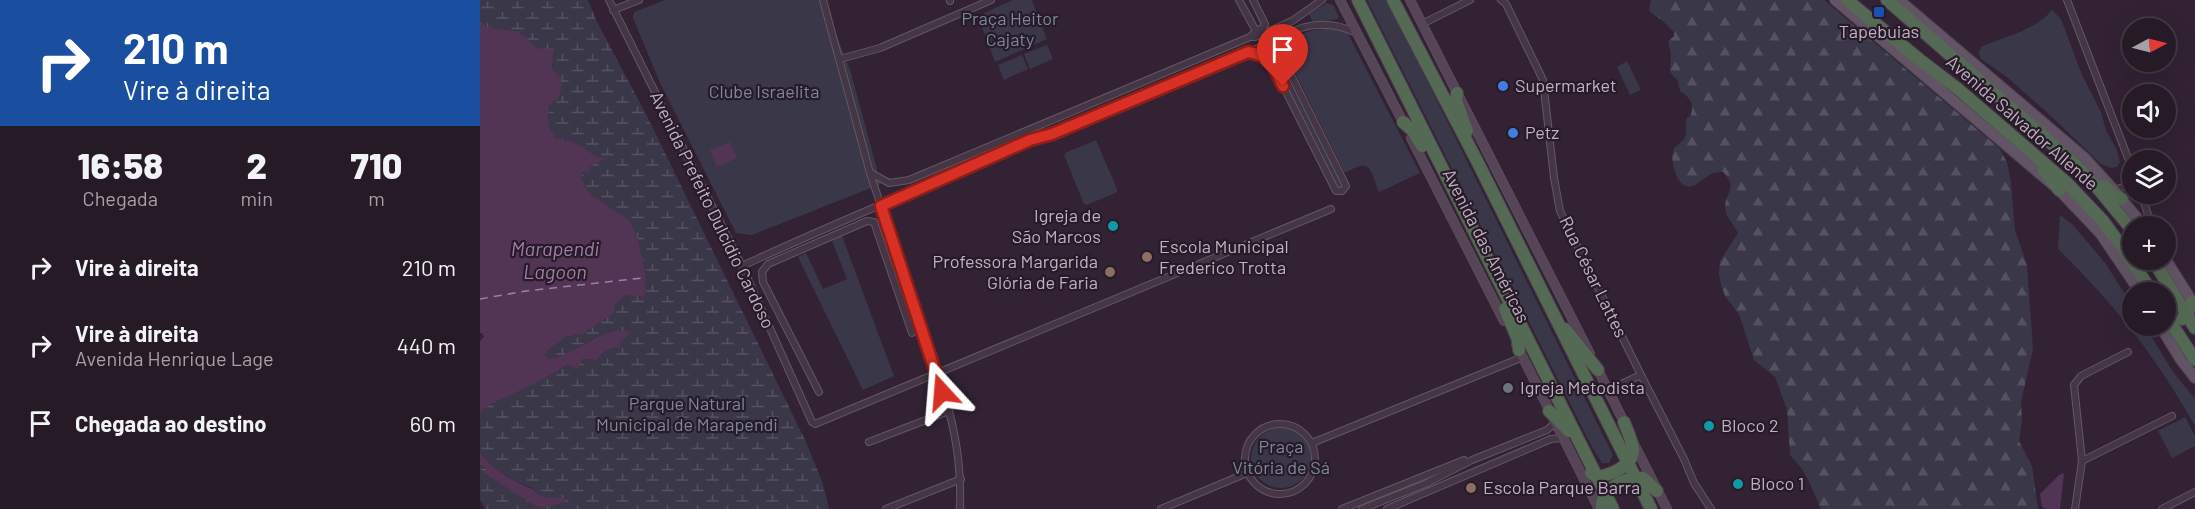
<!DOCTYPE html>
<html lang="pt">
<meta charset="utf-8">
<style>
:root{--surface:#261a27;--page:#322733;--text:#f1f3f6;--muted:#a4a1a7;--line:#423844}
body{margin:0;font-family:Barlow,sans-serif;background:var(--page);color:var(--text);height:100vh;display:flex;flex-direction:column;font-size:22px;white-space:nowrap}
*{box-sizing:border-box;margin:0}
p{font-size:20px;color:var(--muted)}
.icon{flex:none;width:33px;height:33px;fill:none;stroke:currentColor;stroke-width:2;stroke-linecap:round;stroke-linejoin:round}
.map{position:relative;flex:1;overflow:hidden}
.side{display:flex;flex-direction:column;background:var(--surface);width:480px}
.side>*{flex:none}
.top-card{background:#1a4fa0;color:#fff;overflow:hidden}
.needle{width:39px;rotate:83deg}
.buttons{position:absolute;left:1642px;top:18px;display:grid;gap:12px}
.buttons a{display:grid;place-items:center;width:54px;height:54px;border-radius:50%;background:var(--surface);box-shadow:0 6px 24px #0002,0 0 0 2px var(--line);font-size:30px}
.pin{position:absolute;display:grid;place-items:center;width:51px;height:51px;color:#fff;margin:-62px -26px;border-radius:50% 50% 50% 0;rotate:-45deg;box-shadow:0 0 6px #0007}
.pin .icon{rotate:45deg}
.me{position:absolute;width:66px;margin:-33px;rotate:341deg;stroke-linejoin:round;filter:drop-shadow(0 0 4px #0008)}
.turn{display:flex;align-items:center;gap:21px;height:126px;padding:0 24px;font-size:27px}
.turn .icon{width:78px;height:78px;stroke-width:2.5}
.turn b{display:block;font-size:42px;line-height:51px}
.eta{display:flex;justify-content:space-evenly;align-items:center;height:102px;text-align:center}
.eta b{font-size:36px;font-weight:800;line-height:42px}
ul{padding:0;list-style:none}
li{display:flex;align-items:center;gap:18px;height:78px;padding:0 24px}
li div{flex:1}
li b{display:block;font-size:22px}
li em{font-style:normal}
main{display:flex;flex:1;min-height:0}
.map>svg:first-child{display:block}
</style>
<main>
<section class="side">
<div class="top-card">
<div class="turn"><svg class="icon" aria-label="right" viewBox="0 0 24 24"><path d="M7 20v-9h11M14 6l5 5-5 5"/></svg><div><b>210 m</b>Vire à direita</div></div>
</div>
<div class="eta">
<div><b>16:58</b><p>Chegada</p></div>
<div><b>2</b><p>min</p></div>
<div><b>710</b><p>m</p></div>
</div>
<ul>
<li><svg class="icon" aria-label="right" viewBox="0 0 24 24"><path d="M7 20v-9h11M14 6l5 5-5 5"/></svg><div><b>Vire à direita</b></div><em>210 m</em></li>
<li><svg class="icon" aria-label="right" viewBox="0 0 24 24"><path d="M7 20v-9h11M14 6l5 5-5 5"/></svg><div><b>Vire à direita</b><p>Avenida Henrique Lage</p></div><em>440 m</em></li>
<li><svg class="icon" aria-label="arrive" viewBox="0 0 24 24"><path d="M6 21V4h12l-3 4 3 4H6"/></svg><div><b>Chegada ao destino</b></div><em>60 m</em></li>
</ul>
</section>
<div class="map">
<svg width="1715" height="509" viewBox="0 0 1715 509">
<defs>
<pattern id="forest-firs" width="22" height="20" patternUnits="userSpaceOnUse" patternTransform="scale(1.5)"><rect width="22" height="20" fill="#3a3749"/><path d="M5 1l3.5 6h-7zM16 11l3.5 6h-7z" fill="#555161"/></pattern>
<pattern id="wetland-marsh" width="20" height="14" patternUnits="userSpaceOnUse" patternTransform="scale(1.5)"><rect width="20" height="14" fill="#3a3749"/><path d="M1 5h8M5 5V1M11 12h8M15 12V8" fill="none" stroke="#555161"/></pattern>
</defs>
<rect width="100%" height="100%" fill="#322234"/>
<!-- green -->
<g fill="#3a3749">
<path d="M 185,0 L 342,0 L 370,69 L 401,184 L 272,235 L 256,233 L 180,83 L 153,18 L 154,12 Z"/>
<path d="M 533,0 L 552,0 L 567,39 L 515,62 L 498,16 Z"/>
<path d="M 887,0 L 907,0 L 1133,455 L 1129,463 L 1122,463 L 1112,447 Z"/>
<path d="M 847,3 L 853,5 L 859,17 L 857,19 L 833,23 L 829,14 Z"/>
<path d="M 1572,10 L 1581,19 L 1602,75 L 1621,112 L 1626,130 L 1637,150 L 1640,162 L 1637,167 L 1631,168 L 1621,164 L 1571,116 L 1528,78 L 1500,58 L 1499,52 L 1501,47 C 1524,36 1555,31 1572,10 Z"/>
<path d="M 850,28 L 867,32 L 940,173 L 899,192 C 890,171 892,157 867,172 L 864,172 L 807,56 C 806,32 830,31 850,28 Z"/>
<path d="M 567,45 L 573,59 L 550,69 L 544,54 Z"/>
<path d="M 542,55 L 548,69 L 524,80 L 518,65 Z"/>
<path d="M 1147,61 L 1161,90 L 1150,95 L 1137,67 Z"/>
<path d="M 799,62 L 862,184 L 862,187 L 857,187 L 795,65 Z"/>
<path d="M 616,140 L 637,189 L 637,192 L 607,205 L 604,204 L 584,155 L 585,153 Z"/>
<path d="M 1580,215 L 1592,224 L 1626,264 L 1653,307 L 1653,326 L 1665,326 L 1693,372 L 1715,399 L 1715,426 C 1676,356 1634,304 1578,249 Z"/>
<path d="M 362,236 L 414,376 L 383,390 L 318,257 L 326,253 L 343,289 L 367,279 L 352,241 Z"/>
<path d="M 1705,417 L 1715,436 L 1715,446 L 1692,458 L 1678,431 Z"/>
<circle cx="801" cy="458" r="30"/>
</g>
<!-- forest -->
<path fill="url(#forest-firs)" d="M 1171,0 L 1344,0 L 1519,148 L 1527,162 L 1531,183 L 1535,230 L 1547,265 L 1553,349 L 1541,402 L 1542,421 L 1539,441 L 1552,466 L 1558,509 L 1341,509 C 1330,485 1329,475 1310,455 L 1307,409 L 1295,377 L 1274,360 L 1259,314 L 1245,296 L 1241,285 L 1239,273 L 1240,261 L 1258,233 C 1255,226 1248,220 1246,212 C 1241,194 1261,190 1243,172 C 1225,170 1219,190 1206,186 C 1196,183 1189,158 1194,149 C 1196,145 1202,143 1204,139 C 1208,133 1205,127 1206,121 C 1208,113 1208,121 1211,114 C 1215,103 1208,96 1200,91 L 1198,81 L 1190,72 L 1191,54 L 1188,41 L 1194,36 L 1194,32 L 1184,22 L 1169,11 Z"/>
<!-- wetland -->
<path fill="url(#wetland-marsh)" d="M 0,0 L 108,0 L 117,22 L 168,118 L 326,442 L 343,484 L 349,509 L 6,509 L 0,500 L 0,465 L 10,471 L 3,473 L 63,508 L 85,498 C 76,498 64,499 57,493 C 51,488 58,491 50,487 C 30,480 13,469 0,452 L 0,413 L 7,406 L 59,382 L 88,364 L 102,359 L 117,360 C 123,352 131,347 140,348 L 140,342 L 149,335 L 113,339 L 82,356 L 69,359 L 65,355 C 70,346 79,344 85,337 L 103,334 L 134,313 L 134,306 L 142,296 L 153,293 L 160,297 L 166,294 L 157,236 L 149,221 L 110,194 L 101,178 L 103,170 L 126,158 L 119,158 C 100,147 101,140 76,139 C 69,129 66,116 70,104 L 78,99 L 81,91 L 81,77 L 72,69 L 74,52 L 70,49 L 59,49 L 38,31 L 8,28 L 0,20 Z"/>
<!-- water -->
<g fill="#523555">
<path d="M 0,20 L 8,28 L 38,31 L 59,49 L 70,49 L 74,52 L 72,69 L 81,77 L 81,91 L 78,99 L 70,104 C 66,116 69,129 76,139 C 101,140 100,147 119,158 L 128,157 L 110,167 L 109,174 L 103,171 L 101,178 L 110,194 L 149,220 L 157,236 L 166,276 L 165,282 L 166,294 L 164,297 C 146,295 148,290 134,306 L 134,313 L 103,334 L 85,337 C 79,344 70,346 65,355 L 69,359 C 97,354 119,328 148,331 L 149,335 L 140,342 L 141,348 C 131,347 123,352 117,360 L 102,359 L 97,369 L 88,364 L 59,382 L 7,406 L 0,413 L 0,341 L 4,337 L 2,333 L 0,333 Z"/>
<path d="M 250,142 L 257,158 L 237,167 L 230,150 Z"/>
<path d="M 0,452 C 13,469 30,480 50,488 C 58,491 51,488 57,493 C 65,499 76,498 85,498 L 86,502 L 63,508 L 54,505 L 2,472 L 9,470 L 0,465 Z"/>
<path d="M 1584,473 L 1580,509 L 1567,509 L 1562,507 L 1560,494 L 1579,475 Z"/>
</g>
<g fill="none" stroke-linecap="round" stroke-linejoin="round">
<!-- ferry -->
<path stroke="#a17ca6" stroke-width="1.5" stroke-dasharray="8 6" stroke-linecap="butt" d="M 0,299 L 46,291 L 162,278"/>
<defs>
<g id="street">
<path d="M 129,0 L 262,266 L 332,422 L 335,424 L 851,209"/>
<path d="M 343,0 L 390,173 L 469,411 C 478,446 481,473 480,509"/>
<path d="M 470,0 L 470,1"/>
<path d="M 759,0 L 776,31 L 783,28 L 785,24 L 773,0"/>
<path d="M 1021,0 L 1026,4 L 1063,80 L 1074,178 L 1080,211 L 1161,375 L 1204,459 L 1214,483 L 1231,509"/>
<path d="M 1587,0 L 1653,171"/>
<path d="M 133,10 L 159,0"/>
<path d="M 942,24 L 990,0"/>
<path d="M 776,31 L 770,37 L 775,37 L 812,21 L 842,0"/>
<path d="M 769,53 L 778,54 L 790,60 C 799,54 800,45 807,37 C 824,20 857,23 876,33"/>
<path d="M 360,59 L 400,48 L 511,0"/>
<path d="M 391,173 L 409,183 L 429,180 L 770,37"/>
<path d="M 1634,190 L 1649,185 L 1653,179"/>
<path d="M 1661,194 L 1672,226"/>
<path d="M 262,266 C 357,222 454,183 550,140 L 571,134 L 783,46 L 856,191 L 862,191 L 866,186 L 803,59 L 803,43"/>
<path d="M 1139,385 L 1161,375"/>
<path d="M 339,392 L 283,282 L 282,272 L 288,264 L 387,221 L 394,222 L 432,333"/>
<circle cx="800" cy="459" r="35"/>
<path d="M 389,442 L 469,411"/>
<path d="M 832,443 L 1043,357"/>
<path d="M 1602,461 L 1692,416"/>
<path d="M 406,509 L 481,479"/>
<path d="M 681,509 L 767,473"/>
<path d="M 862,509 L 984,460"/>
<path d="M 882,509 L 945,484 L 992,460 L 1067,430 L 1075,423"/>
<path d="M 907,509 L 1071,439 L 1083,438"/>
<path d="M 1595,509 L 1602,461 L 1594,385 L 1601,376 L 1648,352"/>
<path d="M 1682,509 L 1715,492"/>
</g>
<g id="secondary">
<path d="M 860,0 L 925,126"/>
<path d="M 930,0 L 1110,354"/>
<path d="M 931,138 L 1024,321"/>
<path d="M 1036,344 L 1119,509"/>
<path d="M 1116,366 L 1146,426"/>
<path d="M 1154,444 L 1187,509"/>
</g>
<g id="primary">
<path d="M 1355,0 L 1579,190 L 1620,233 L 1660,292"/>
<path d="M 1419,0 L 1605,158 L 1634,190 L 1664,226"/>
<path d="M 1686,260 L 1715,306"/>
<path d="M 1680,326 L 1701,360 L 1715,378"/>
</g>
<g id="highway">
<path d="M 878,0 L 1133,509"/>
<path d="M 913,0 L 997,161 L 1171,509"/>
<path d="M 1367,0 L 1440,60 L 1478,89 L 1587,183 L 1623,221 L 1645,251 L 1672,292"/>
<path d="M 1407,0 L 1596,165 L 1616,186 L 1653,231"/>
<path d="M 977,93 L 976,101 L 987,131"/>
<path d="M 923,122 L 933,131 L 942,146"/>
<path d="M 1564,170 L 1579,190"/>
<path d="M 1624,186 L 1634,195 L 1642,199"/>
<path d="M 1673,260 L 1715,328"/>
<path d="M 1025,309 L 1038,340 L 1039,350"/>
<path d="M 1686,315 L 1715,360"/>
<path d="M 1702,319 L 1707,315 L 1712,302"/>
<path d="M 1085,329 L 1118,370"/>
<path d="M 1069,411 L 1089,431"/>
<path d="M 1111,473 L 1117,477 C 1130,475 1154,466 1153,449 C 1152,440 1147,430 1144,422"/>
<path d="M 1122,509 C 1121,488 1144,477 1163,478 L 1177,491"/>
</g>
</defs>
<!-- street casing -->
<use href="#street" stroke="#645666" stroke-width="8"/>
<!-- secondary casing -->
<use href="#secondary" stroke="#645666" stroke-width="10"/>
<!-- primary casing -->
<use href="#primary" stroke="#4d3f4e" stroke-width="12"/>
<!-- highway casing -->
<use href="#highway" stroke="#4b3d4d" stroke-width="14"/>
<!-- street -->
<use href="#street" stroke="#443645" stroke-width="6"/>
<!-- secondary -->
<use href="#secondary" stroke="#564457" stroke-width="9"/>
<!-- primary -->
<use href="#primary" stroke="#635465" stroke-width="10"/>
<!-- highway -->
<use href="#highway" stroke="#556a54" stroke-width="12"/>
</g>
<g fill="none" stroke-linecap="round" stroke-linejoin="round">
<defs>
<path id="route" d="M 462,392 L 401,206 L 550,140 L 572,134 L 768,52 C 792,56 793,66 803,86"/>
</defs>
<!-- route casing -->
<use href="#route" stroke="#8d1f18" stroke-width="15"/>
<!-- route -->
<use href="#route" stroke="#d93025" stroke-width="10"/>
</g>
<!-- markers -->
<rect fill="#1a4fb4" stroke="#281b29" stroke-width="2" x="1393" y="6" width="12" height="12" rx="3"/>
<g fill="#3f7fe0" stroke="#281b29" stroke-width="2">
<circle cx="1023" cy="86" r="6"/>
<circle cx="1033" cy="133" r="6"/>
</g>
<g fill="#0f9aa8" stroke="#281b29" stroke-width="2">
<circle cx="633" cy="226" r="6"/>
<circle cx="1229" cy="426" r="6"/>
<circle cx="1258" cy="484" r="6"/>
</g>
<g fill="#8d6e63" stroke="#281b29" stroke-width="2">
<circle cx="667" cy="257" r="6"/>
<circle cx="630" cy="272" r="6"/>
<circle cx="991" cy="488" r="6"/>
</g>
<circle fill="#6b7280" stroke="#281b29" stroke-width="2" cx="1028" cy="388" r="6"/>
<g text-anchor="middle" stroke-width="4.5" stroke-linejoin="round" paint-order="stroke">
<!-- park labels -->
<g font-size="18" fill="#7a889a" stroke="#281b29">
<text x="530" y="25">Praça Heitor<tspan x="530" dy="21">Cajaty</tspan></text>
<text x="284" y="98">Clube Israelita</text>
<text x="207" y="410">Parque Natural<tspan x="207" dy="21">Municipal de Marapendi</tspan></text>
<text x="801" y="453">Praça<tspan x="801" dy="21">Vitória de Sá</tspan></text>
</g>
<!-- poi labels -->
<g font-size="18" fill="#c0b0c1" stroke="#281b29" text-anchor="start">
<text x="1399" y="38" text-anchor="middle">Tapebuias</text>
<text x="1035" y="92">Supermarket</text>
<text x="1045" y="139">Petz</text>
<text x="621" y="222" text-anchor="end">Igreja de<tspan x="621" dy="21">São Marcos</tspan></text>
<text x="679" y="253">Escola Municipal<tspan x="679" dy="21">Frederico Trotta</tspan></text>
<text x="618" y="268" text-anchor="end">Professora Margarida<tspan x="618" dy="21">Glória de Faria</tspan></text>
<text x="1040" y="394">Igreja Metodista</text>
<text x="1241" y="432">Bloco 2</text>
<text x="1270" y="490">Bloco 1</text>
<text x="1003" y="494">Escola Parque Barra</text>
</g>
<!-- street labels -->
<g font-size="18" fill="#c0b0c1" stroke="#281b29">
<text transform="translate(1542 123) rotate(41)" y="6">Avenida Salvador Allende</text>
<text transform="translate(232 210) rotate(64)" y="6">Avenida Prefeito Dulcídio Cardoso</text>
<text transform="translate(1006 246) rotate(63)" y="6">Avenida das Américas</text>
<text transform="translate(1113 277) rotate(64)" y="6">Rua César Lattes</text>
</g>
<!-- water labels -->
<g font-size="20" font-style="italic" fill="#a17ca6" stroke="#281b29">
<text x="75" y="256">Marapendi<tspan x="75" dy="23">Lagoon</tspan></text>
</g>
</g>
</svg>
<div class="buttons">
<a><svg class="needle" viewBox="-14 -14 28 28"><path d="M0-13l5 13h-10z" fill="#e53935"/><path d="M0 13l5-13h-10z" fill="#a4a1a7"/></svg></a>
<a><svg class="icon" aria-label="sound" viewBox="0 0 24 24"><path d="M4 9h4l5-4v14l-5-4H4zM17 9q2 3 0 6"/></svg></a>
<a><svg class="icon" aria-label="layers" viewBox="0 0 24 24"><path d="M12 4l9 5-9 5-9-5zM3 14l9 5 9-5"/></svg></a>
<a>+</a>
<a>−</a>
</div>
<div class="pin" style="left:803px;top:86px;background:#d93025"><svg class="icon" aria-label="arrive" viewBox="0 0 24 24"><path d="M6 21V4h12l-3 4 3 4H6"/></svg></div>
<svg class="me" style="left:462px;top:392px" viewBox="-20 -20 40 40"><path d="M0-17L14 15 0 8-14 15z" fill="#d93025" stroke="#fff" stroke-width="4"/></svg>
</div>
</main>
